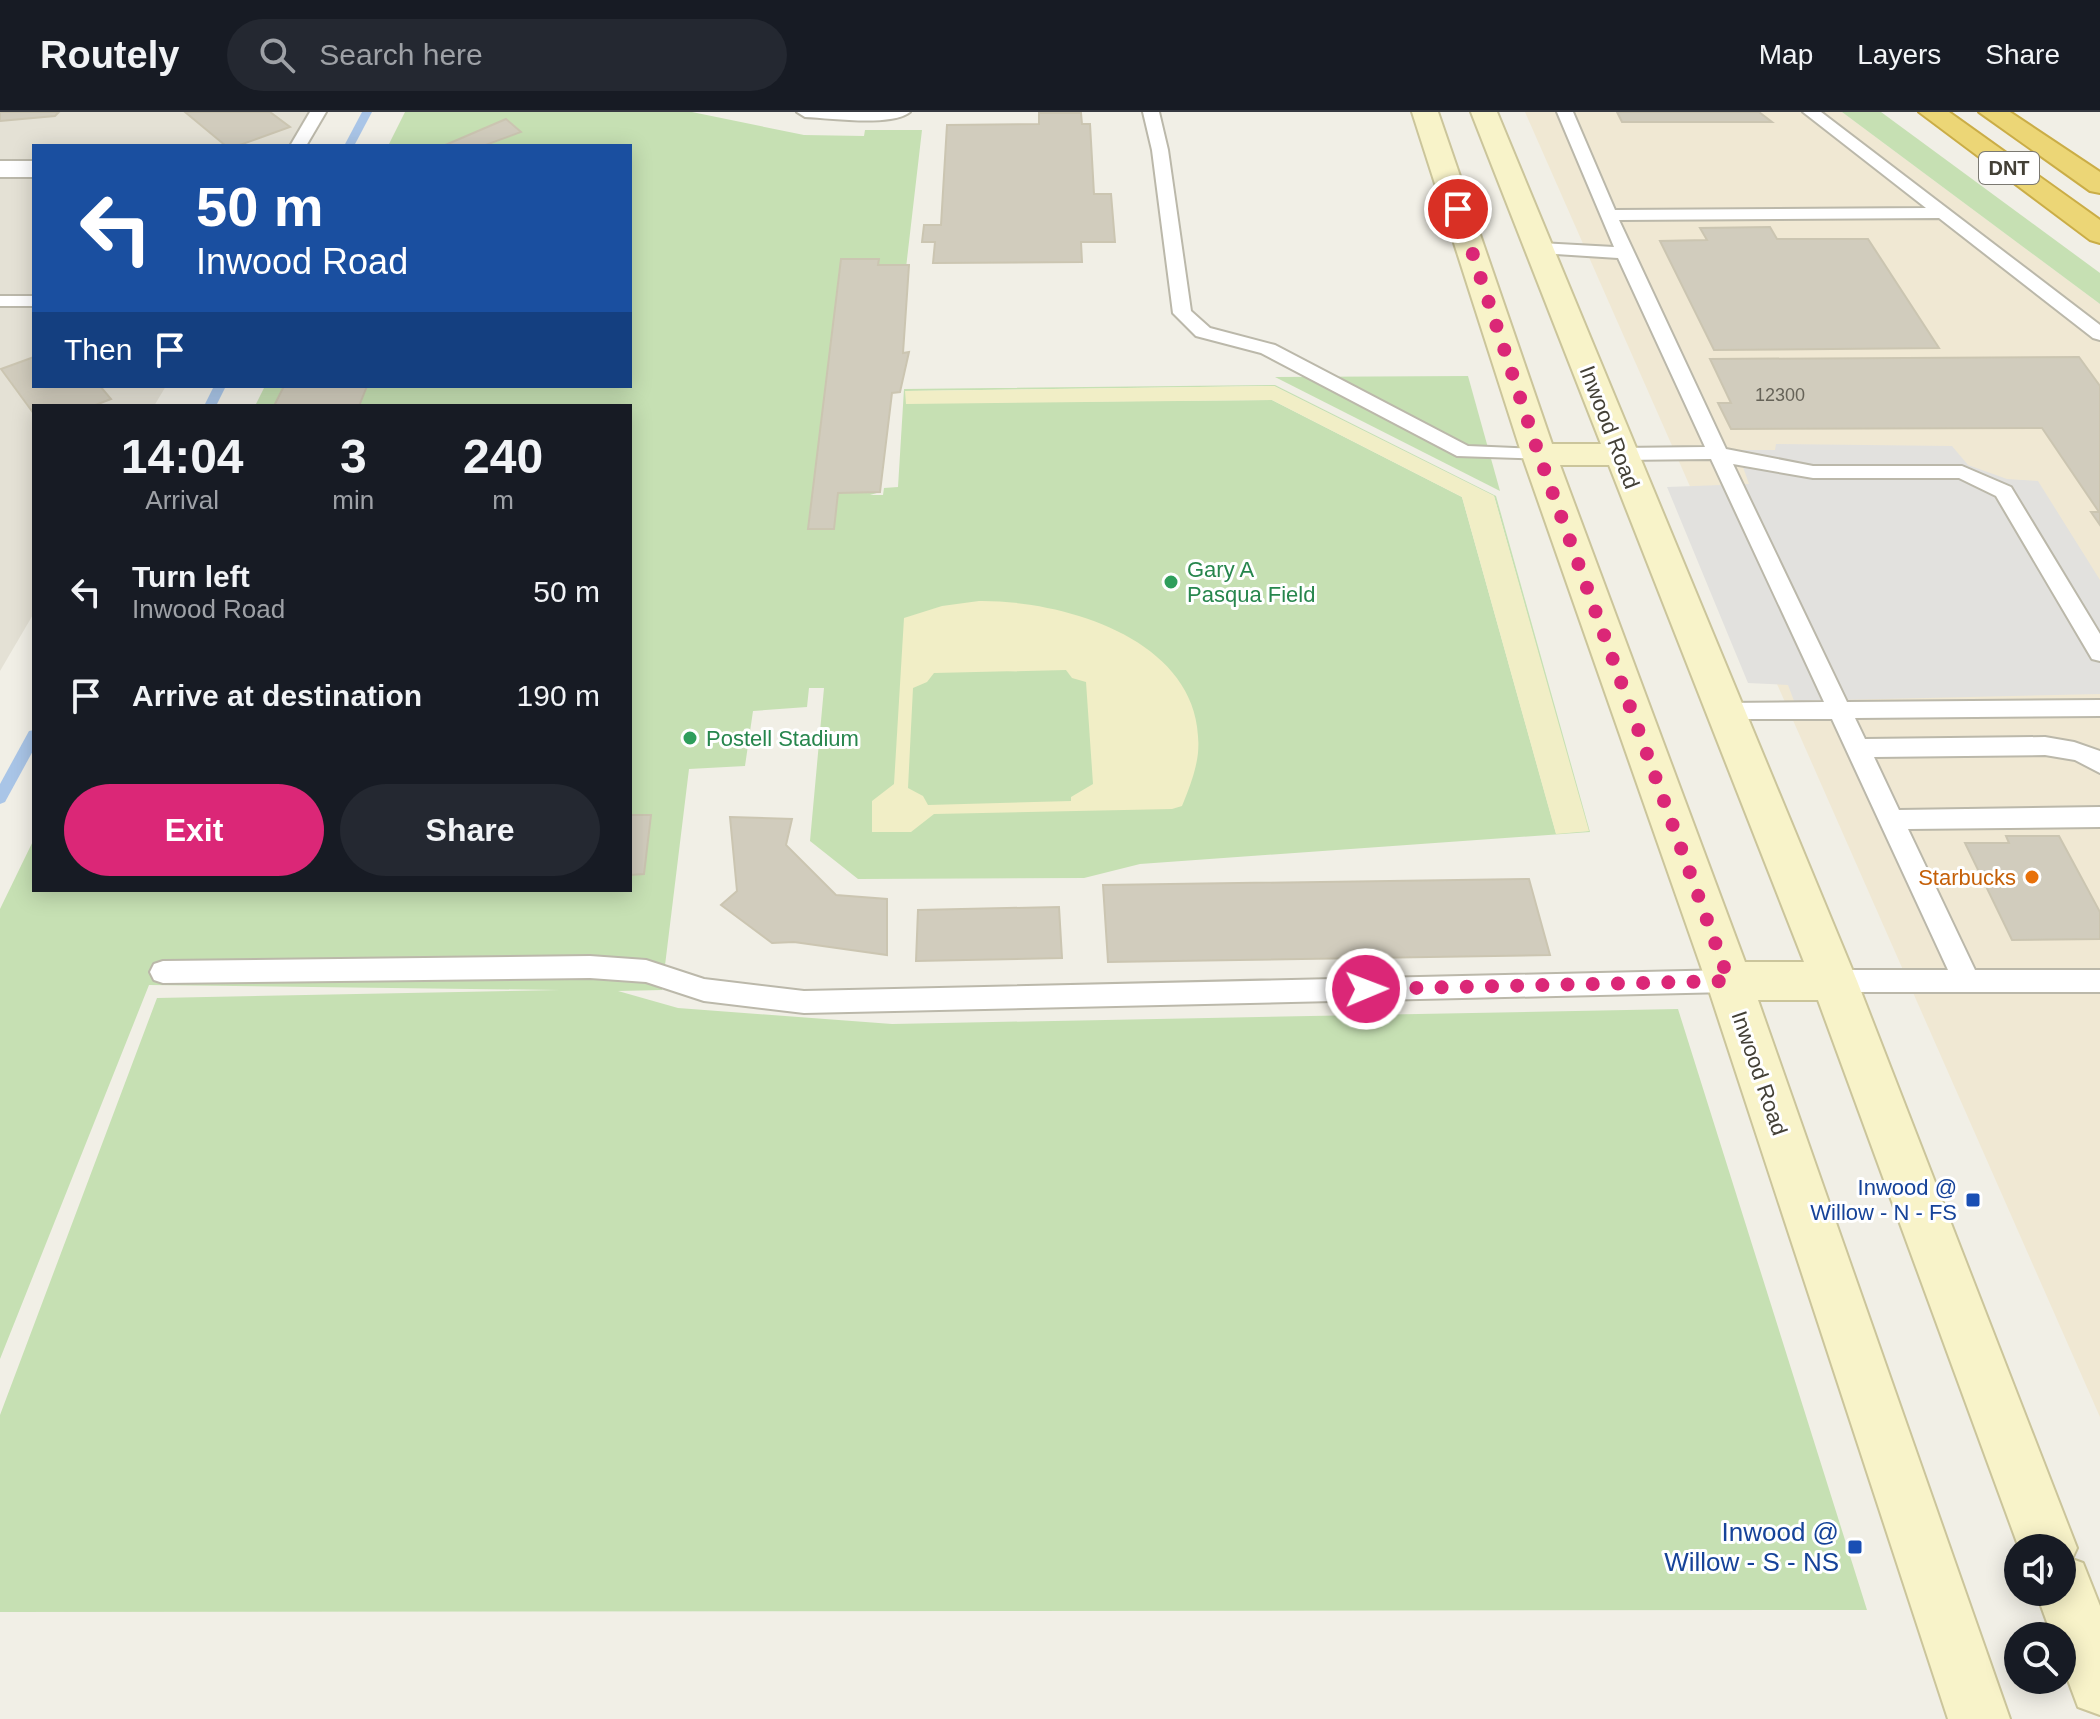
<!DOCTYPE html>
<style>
:root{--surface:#171b24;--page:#242831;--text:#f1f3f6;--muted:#9ea1a6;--line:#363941;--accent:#db2777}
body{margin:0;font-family:Arial,sans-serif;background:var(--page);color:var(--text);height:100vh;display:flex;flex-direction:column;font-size:30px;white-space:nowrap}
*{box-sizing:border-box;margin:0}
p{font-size:26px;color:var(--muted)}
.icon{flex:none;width:44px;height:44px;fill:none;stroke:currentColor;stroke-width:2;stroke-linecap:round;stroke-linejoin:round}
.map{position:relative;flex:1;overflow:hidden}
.side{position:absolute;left:32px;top:292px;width:600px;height:488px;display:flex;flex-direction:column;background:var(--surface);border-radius:0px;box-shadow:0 4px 20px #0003}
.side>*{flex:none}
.guide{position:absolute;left:32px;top:32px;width:600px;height:244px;border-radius:0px;box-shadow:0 4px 20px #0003;background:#1a4fa0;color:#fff;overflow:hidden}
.tools{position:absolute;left:2004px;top:1422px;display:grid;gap:16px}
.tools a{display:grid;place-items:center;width:72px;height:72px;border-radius:50%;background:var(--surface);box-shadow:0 4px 20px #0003;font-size:40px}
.pin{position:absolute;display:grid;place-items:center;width:68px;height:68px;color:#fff;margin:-34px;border:4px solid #fff;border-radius:50%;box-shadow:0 2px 8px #0007}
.me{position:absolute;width:88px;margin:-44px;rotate:89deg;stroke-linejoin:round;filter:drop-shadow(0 0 6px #0008)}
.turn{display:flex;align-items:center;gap:28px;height:168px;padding:0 32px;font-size:36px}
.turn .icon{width:104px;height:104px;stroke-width:2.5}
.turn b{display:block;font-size:56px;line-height:68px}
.then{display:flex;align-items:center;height:76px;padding:0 32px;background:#0003;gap:16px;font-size:30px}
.eta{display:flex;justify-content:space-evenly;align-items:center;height:136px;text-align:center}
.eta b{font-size:48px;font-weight:600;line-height:56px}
.primary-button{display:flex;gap:16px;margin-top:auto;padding:16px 32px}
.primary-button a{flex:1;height:92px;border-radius:48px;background:var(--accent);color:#fff;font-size:32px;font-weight:600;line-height:92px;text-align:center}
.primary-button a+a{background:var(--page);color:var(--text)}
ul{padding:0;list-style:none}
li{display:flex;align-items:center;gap:24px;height:104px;padding:0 32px}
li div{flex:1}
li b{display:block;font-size:30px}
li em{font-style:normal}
header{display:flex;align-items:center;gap:48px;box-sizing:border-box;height:112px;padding:0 40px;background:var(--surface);border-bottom:2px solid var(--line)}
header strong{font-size:38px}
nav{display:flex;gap:44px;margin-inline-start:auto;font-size:28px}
.search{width:560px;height:72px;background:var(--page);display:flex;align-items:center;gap:20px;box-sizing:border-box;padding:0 28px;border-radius:44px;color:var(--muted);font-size:30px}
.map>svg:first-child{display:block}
</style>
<header>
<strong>Routely</strong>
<div class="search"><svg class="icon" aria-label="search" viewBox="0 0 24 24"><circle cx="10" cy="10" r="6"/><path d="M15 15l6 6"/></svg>Search here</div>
<nav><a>Map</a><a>Layers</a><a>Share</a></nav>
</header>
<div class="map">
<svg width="2100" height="1607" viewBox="0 0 2100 1607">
<rect width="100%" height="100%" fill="#f1efe6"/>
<!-- residential -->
<path fill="#e4e1d5" d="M 0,0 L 326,0 L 306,34 L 34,34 L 34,274 L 166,274 L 154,294 L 34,294 L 34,501 L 0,559 Z"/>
<!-- commercial -->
<path fill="#f0e8d3" d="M 1525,0 L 1842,0 L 2100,192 L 2100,1305 Z"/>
<!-- green -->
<g fill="#c6e0b3" fill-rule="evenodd">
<path d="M 405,0 L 692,0 L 804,23 L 864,24 L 865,18 L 922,18 L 880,380 L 870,383 L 883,383 L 884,376 L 898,375 L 904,277 L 1275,273 L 1496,384 L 1590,720 L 1140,752 L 1084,766 L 858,767 L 810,729 L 824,576 L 809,576 L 807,595 L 753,599 L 745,654 L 689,657 L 662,878 L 618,879 L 678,896 L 892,912 L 1678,897 L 1867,1498 L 0,1500 L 0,1303 L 157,886 L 560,878 L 149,873 L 0,1247 L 0,797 L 34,727 L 34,778 L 630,778 L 630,294 L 255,294 L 265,274 L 630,274 L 630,34 L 388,34 ZM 1274,274 L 1494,384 L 1588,719 L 1556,721 L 1462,385 L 1272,288 L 906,291 L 906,279 Z"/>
<path d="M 1842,0 L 1881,0 L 2100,161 L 2100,192 Z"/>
<path d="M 1468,264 L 1500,379 L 1275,265 Z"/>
</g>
<!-- sand -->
<g fill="#f1eec6" fill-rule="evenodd">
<path d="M 1274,274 L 1494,384 L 1589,719 L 1556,722 L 1462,385 L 1272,288 L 906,292 L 905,279 Z"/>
<path d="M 979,489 C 1066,488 1207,529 1198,641 C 1196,659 1189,677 1182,694 L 1172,697 L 934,702 L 911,720 L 872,720 L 872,689 L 894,672 L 904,506 L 942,494 ZM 1066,558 L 1072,566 L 1086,570 L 1093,672 L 1071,685 L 1071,689 L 928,693 L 923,684 L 908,676 L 913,576 L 927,570 L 934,561 Z"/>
</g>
<!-- parking -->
<path fill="#e2e1de" d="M 1776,332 L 1952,334 L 1968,353 L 2007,367 L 2038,369 L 2100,468 L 2100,582 L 1794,589 L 1788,573 L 1748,571 L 1667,375 L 1749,372 L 1737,338 L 1775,338 Z"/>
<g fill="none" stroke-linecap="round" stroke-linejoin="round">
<!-- stream -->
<g fill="#a9c5e7" fill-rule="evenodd">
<path d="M 362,0 L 372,0 L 354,34 L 344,34 Z"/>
<path d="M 214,274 L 226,274 L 216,294 L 204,294 Z"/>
<path d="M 34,618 L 34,637 L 5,690 L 0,692 L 0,672 L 29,619 Z"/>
</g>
</g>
<!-- building -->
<g fill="#d1ccbd" stroke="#cbc5b1" stroke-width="2">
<path d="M 0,0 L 59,0 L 55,4 L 0,9 Z"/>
<path d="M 185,0 L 270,0 L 290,15 L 237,34 L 226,34 Z"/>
<path d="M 1617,0 L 1759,0 L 1772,10 L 1622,10 Z"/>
<path d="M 1039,1 L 1081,1 L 1082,12 L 1090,12 L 1094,82 L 1111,82 L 1115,130 L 1081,130 L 1082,150 L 933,151 L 935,130 L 922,130 L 924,113 L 941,113 L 947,13 L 1039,12 Z"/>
<path d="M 506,7 L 521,20 L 483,34 L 443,34 Z"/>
<path d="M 1770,115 L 1777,127 L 1868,127 L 1939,236 L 1714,238 L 1660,129 L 1707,128 L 1700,116 Z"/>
<path d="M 841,147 L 879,147 L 878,153 L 909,153 L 903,241 L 909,240 L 900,280 L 892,281 L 880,380 L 838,381 L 834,417 L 808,417 Z"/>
<path d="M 34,245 L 34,274 L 100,274 L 111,287 L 93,294 L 34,294 L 34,302 L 1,257 Z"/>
<path d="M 2079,245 L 2100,274 L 2100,413 L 2091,400 L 2099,400 L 2042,316 L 1731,317 L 1718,291 L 1731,291 L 1710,247 Z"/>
<path d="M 284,274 L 367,274 L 359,294 L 274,294 Z"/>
<path d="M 630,703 L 651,703 L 644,762 L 630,763 Z"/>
<path d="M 730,705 L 792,707 L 786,733 L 836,783 L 887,787 L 887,843 L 794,830 L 772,831 L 721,793 L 737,779 Z"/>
<path d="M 2006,724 L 2059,724 L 2100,800 L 2100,827 L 2012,828 L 1965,731 L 2009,731 Z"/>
<path d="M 1529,767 L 1550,843 L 1108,850 L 1103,773 Z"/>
<path d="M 1059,795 L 1062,846 L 916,849 L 918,798 Z"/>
</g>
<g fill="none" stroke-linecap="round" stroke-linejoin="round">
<defs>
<g id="lane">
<path d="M 310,0 L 326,0 L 306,34 L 290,34 Z"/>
<path d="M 797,0 L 910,0 C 891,15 830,6 805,5 Z"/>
<path d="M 1143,0 L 1159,0 L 1168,38 L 1191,199 L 1210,216 L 1275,233 L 1468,334 L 1539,337 L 1546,339 L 1549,343 L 1546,347 L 1457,344 L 1261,241 L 1196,224 L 1173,201 L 1152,38 Z"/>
<path d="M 1557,0 L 1573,0 L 1615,98 L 1926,96 L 1803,0 L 1821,0 L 2100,213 L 2100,228 L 2093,226 L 1939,106 L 1619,108 L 1726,337 L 1813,354 L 1962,354 L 2011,375 L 2014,380 L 2100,522 L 2100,549 L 2092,547 L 1996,384 L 1959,366 L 1813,366 L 1733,352 L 1847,590 L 2100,588 L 2100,604 L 1855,606 L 1865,627 L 2045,625 L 2074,630 L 2100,639 L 2100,661 L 2075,648 L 2045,643 L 1874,645 L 1899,698 L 2100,695 L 2100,715 L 1908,717 L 1975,858 L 2100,858 L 2100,880 L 1834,880 L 1825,877 L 1821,869 L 1825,861 L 1834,858 L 1948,858 L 1832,607 L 1724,607 L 1716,605 L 1712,599 L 1716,593 L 1724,591 L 1824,590 L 1711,347 L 1620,348 L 1610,342 L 1620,336 L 1705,335 L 1618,146 L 1540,141 L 1531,136 L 1540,131 L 1614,135 Z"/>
<rect x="0" y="184" width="34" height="10"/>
<path d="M 590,844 L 646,848 L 704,867 L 804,879 L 1729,858 L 1738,861 L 1742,869 L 1738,877 L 1729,880 L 804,901 L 704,889 L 646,870 L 590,866 L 163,871 L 154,868 L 150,860 L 154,852 L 163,849 Z"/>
</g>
<rect id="street" x="0" y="49" width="34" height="16"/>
<path id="secondary" d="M 1412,0 L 1438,0 L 1552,332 L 1601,332 L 1471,0 L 1497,0 L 1857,869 L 2077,1436 L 2072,1447 L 2083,1451 L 2100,1494 L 2100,1603 L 2078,1595 L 2062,1552 L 2062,1524 L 2052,1524 L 2036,1480 L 2062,1480 L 2062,1436 L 2019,1436 L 1818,888 L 1758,888 L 2010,1607 L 1948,1607 L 1706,869 L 1522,343 ZM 1560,353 L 1609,353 L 1804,850 L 1745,850 Z"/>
<g id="highway">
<path d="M 1919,0 L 1949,0 L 2100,108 L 2100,131 L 2090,128 Z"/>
<path d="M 1979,0 L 2010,0 L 2100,60 L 2100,81 L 2090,79 Z"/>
</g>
</defs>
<!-- lane casing -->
<use href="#lane" stroke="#bbb8aa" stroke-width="4"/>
<!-- street casing -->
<use href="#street" stroke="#bbb8aa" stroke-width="4"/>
<!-- secondary casing -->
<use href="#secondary" stroke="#cbc59b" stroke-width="4"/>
<!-- highway casing -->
<use href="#highway" stroke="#caad47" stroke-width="4"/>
<!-- lane -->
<use href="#lane" fill="#fff" fill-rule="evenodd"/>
<!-- street -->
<use href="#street" fill="#fff" fill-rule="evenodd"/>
<!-- secondary -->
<use href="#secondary" fill="#f8f3c9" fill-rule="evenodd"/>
<!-- highway -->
<use href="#highway" fill="#ecd676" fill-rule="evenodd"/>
</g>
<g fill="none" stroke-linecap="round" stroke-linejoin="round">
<!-- route -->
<path stroke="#db2777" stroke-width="14" stroke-dasharray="0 25.2" d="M 1366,877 L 1729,869 L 1539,343 L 1458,97"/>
</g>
<!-- markers -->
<g fill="#2e9e5b" stroke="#fff" stroke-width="3">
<circle cx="1171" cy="470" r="8"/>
<circle cx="690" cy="626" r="8"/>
</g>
<circle fill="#e8710a" stroke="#fff" stroke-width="3" cx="2032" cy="765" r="8"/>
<g fill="#1a4fb4" stroke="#fff" stroke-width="3">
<rect x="1965" y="1080" width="16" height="16" rx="4"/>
<rect x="1847" y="1427" width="16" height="16" rx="4"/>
</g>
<g text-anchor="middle" stroke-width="6" stroke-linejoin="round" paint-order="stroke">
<!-- number labels -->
<g font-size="18" fill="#666358">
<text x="1780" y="289">12300</text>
</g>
<!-- shield labels -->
<rect fill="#fff" stroke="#7b7972" stroke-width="2" x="1979" y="40" width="60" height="32" rx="6"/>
<g font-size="20" font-weight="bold" fill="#434036">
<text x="2009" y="63">DNT</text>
</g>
<!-- street labels -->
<g font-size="22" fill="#434036" stroke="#fff">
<text transform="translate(1610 315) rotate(69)" y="8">Inwood Road</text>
<text transform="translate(1760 961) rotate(71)" y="8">Inwood Road</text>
</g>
<!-- leisure labels -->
<g font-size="22" fill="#27864d" stroke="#fff" text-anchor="start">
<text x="1187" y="465">Gary A<tspan x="1187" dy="25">Pasqua Field</tspan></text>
<text x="706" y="634">Postell Stadium</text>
</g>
<!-- food labels -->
<g font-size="22" fill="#c56008" stroke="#fff" text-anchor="end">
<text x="2016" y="773">Starbucks</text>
</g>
<!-- transit labels -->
<g font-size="22" fill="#164399" stroke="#fff" text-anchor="end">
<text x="1957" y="1083">Inwood @<tspan x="1957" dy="25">Willow - N - FS</tspan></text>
</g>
<!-- near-transit labels -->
<g font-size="26" fill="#164399" stroke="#fff" text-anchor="end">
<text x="1839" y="1429">Inwood @<tspan x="1839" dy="30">Willow - S - NS</tspan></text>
</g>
</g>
</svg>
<div class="tools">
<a><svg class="icon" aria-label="sound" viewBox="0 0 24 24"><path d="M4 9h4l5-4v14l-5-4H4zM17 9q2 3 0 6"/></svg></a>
<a><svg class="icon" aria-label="search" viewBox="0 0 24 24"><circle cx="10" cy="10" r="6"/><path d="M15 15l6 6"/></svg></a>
</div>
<div class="pin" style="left:1458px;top:97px;background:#d93025"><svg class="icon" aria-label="arrive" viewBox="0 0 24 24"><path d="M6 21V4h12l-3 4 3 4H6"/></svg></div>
<svg class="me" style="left:1366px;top:877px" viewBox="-20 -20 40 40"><circle r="17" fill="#db2777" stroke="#fff" stroke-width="3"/><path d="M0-11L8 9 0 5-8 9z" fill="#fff"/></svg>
<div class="guide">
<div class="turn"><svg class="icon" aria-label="left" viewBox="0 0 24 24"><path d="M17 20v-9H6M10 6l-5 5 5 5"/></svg><div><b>50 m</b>Inwood Road</div></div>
<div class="then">Then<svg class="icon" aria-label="arrive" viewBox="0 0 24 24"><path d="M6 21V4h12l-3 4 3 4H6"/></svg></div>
</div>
<section class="side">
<div class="eta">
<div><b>14:04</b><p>Arrival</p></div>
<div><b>3</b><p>min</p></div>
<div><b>240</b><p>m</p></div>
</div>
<ul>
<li><svg class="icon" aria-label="left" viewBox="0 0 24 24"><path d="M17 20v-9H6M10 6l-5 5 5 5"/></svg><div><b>Turn left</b><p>Inwood Road</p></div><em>50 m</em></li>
<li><svg class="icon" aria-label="arrive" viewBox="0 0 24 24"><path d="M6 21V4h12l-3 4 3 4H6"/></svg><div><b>Arrive at destination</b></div><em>190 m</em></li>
</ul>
<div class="primary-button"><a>Exit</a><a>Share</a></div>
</section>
</div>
